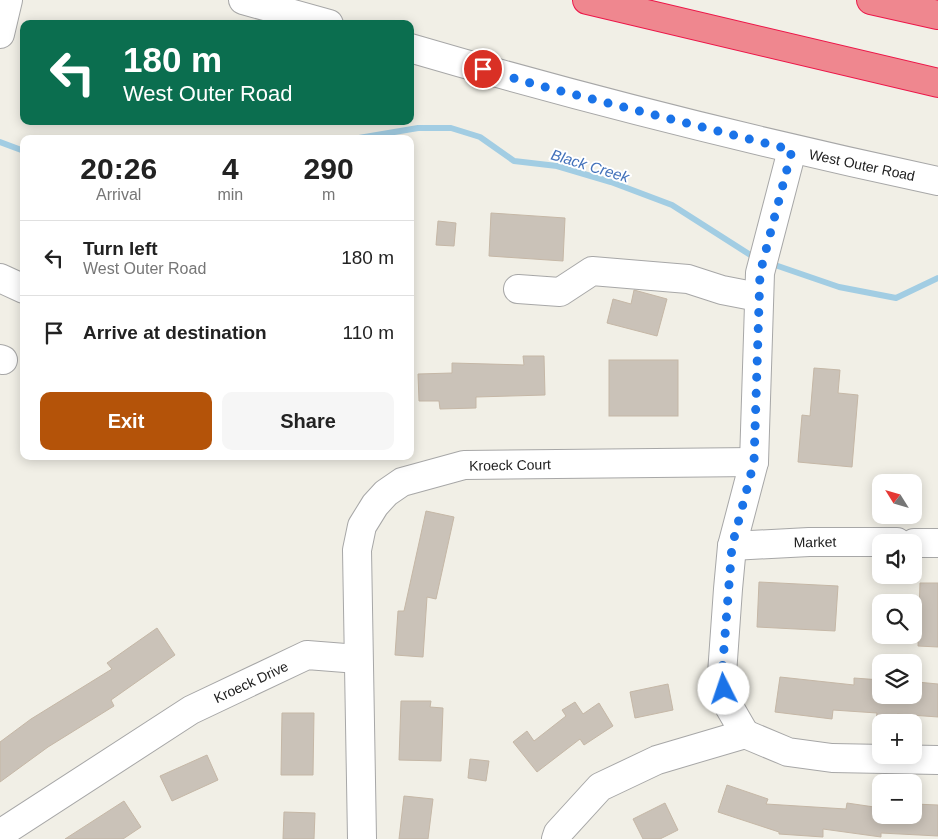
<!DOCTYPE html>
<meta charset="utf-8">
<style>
:root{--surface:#fff;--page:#f6f6f6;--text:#222;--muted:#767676;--line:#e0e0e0;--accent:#b45309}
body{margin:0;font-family:Helvetica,sans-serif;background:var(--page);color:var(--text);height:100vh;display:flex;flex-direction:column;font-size:19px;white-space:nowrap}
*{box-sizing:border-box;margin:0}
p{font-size:16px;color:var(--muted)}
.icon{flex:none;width:28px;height:28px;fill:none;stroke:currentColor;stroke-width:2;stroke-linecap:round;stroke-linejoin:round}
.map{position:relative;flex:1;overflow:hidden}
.details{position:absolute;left:20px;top:135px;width:394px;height:325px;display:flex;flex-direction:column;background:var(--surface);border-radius:10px;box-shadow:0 2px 12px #0003}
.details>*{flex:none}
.banner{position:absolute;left:20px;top:20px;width:394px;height:105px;border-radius:10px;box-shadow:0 2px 12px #0003;background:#0b6e4f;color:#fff;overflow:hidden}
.needle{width:32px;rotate:307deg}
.fabs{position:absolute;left:872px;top:474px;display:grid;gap:10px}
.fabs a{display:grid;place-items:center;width:50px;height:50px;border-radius:10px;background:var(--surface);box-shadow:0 2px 12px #0003;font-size:25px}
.pin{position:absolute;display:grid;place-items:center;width:42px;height:42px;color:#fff;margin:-21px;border:2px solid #fff;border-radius:50%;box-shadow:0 1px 5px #0007}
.me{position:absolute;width:55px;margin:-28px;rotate:356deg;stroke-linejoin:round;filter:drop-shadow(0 0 4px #0008)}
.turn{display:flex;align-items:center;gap:18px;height:105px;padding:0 20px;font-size:22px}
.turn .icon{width:65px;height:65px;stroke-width:2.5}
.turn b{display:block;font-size:35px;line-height:42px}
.eta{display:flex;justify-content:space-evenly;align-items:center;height:85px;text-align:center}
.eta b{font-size:30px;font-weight:700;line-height:35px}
.primary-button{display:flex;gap:10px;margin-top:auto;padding:10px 20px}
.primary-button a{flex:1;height:58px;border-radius:10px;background:var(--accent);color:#fff;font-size:20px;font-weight:700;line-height:58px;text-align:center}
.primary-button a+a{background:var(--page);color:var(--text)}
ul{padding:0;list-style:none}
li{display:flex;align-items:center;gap:15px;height:75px;padding:0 20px;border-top:1px solid var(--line)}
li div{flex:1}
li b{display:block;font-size:19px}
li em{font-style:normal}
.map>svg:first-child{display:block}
</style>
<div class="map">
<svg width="938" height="839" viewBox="0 0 938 839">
<rect width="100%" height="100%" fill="#f1efe6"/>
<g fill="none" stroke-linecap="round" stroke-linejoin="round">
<!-- stream -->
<g stroke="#a2cde3" stroke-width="6">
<path d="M 353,139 L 418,128 L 451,128 L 480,137 L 514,161 L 557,166 L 611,182 L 672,205 L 752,256"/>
<path d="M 0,142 L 24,151"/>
<path d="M 775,265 L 839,287 L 896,298 L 938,278"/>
</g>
</g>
<!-- building -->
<g fill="#cac2b8" stroke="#c5b7a6">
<path d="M 491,213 L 565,218 L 563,261 L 489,256 Z"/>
<path d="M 438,221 L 456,223 L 454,246 L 436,245 Z"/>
<path d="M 634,290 L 667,299 L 657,336 L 607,323 L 613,299 L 631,304 Z"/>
<path d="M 523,356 L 544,356 L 545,395 L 476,397 L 476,408 L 440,409 L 439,401 L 419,401 L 418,374 L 452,373 L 452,363 L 524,365 Z"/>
<rect x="609" y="360" width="69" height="56"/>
<path d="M 814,368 L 840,370 L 838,393 L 858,395 L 852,467 L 798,462 L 802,415 L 810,416 Z"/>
<path d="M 426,511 L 454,517 L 436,599 L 427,597 L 423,657 L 395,655 L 398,611 L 404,611 Z"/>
<path d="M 759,582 L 838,586 L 835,631 L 757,627 Z"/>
<path d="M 920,583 L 938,583 L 938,647 L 918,646 Z"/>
<path d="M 157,628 L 175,655 L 111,700 L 114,706 L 48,747 L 0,782 L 0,742 L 31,719 L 112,669 L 107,663 Z"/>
<path d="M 780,677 L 854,685 L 854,678 L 881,680 L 881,695 L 916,695 L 917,682 L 938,684 L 938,717 L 897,714 L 897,721 L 876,720 L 877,713 L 833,710 L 832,719 L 775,712 Z"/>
<path d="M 668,684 L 673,710 L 635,718 L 630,692 Z"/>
<path d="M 401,701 L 431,701 L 430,707 L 443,708 L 441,761 L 399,760 Z"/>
<path d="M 575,702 L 583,714 L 599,703 L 613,726 L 584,745 L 580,739 L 537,772 L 513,742 L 527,731 L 534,741 L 566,716 L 562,710 Z"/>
<path d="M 282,713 L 314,713 L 313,775 L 281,775 Z"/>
<path d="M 207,755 L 218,780 L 172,801 L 160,776 Z"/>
<path d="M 470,759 L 489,761 L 486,781 L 468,778 Z"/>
<path d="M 727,785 L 768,799 L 766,804 L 846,809 L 847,803 L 881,808 L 881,815 L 914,815 L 914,804 L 938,805 L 938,836 L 881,833 L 881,837 L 823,829 L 823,837 L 779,834 L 779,832 L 718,812 Z"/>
<path d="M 404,796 L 433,799 L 428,839 L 399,839 Z"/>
<path d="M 124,801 L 141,827 L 123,839 L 65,839 Z"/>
<path d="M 665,803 L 678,830 L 660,839 L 643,839 L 633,819 Z"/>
<path d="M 284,812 L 315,813 L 314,839 L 283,839 Z"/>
</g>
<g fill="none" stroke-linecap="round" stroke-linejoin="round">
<defs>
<g id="minor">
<path d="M 243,0 L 329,24"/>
<path d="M 0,34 L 8,0"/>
<path d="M 410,48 C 584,99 760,143 938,181"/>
<path d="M 0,278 L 24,289"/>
<path d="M 518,289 L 560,292 L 592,271 L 688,279 L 722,290 L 758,297"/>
<path d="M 0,359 L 3,360"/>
<path d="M 914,543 L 938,543"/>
<path d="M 732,546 L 809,542 L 897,542"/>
<path d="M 745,734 L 727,703 L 722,674 L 728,589 L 732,546 L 754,462 L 760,273 L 792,150"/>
<path d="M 745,734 L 788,752 L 832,758 L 938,760"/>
<path d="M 0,834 L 191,710 L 307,655 L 358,659"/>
<path d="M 362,839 L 357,550 L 362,526 L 375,505 L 386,493 L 402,482 L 464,465 L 754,462"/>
<path d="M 556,839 L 558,833 L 600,787 L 657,760 L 745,734"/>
</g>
<g id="highway">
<path d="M 587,0 L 938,83"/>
<path d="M 871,0 L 938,15"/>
</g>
</defs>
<!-- minor casing -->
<use href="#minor" stroke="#a7a7a7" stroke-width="30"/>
<!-- highway casing -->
<use href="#highway" stroke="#ec1648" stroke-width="30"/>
<!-- minor -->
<use href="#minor" stroke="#fff" stroke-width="28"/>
<!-- highway -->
<use href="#highway" stroke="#ef878f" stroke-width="28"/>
</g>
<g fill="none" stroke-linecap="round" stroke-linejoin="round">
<!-- route -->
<path stroke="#1a73e8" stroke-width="9" stroke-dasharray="0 16.2" d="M 483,69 L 537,85 L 792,150 L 760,273 L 754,462 L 732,546 L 722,674 L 724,689"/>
</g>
<g text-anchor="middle" stroke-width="4" stroke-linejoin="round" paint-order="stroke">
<!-- street labels -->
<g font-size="14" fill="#202020" stroke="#fff">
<text transform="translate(862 165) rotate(12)" y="5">West Outer Road</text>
<text transform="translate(510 465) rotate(-1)" y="5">Kroeck Court</text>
<text transform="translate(815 542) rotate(-1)" y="5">Market</text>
<text transform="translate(251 682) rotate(-25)" y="5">Kroeck Drive</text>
</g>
<!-- water labels -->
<g font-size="15" font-style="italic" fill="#4271ba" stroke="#fff">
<text transform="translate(590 166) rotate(17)" y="5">Black Creek</text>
</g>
</g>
</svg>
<div class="fabs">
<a><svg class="needle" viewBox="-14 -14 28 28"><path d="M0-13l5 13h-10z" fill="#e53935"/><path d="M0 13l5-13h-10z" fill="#767676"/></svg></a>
<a><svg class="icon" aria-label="sound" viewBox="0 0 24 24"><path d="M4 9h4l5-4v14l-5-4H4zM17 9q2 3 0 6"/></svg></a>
<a><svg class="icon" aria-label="search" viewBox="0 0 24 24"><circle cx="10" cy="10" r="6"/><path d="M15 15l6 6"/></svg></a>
<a><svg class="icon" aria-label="layers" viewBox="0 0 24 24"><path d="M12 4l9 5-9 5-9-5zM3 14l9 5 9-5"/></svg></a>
<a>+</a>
<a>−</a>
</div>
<div class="pin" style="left:483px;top:69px;background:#d93025"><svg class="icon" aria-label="arrive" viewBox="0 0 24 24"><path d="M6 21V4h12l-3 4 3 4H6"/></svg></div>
<svg class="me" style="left:724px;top:689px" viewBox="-20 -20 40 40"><circle r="19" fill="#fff"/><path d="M0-13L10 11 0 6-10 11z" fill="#1a73e8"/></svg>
<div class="banner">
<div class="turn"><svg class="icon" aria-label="left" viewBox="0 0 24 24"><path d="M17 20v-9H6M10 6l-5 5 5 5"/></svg><div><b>180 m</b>West Outer Road</div></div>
</div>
<section class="details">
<div class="eta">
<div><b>20:26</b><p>Arrival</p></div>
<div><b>4</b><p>min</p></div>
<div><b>290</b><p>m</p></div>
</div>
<ul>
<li><svg class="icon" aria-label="left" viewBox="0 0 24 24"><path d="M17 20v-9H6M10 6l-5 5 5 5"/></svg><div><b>Turn left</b><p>West Outer Road</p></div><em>180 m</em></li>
<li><svg class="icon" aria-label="arrive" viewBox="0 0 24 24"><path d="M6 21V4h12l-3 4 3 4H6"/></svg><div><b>Arrive at destination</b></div><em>110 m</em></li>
</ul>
<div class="primary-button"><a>Exit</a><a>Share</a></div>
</section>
</div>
